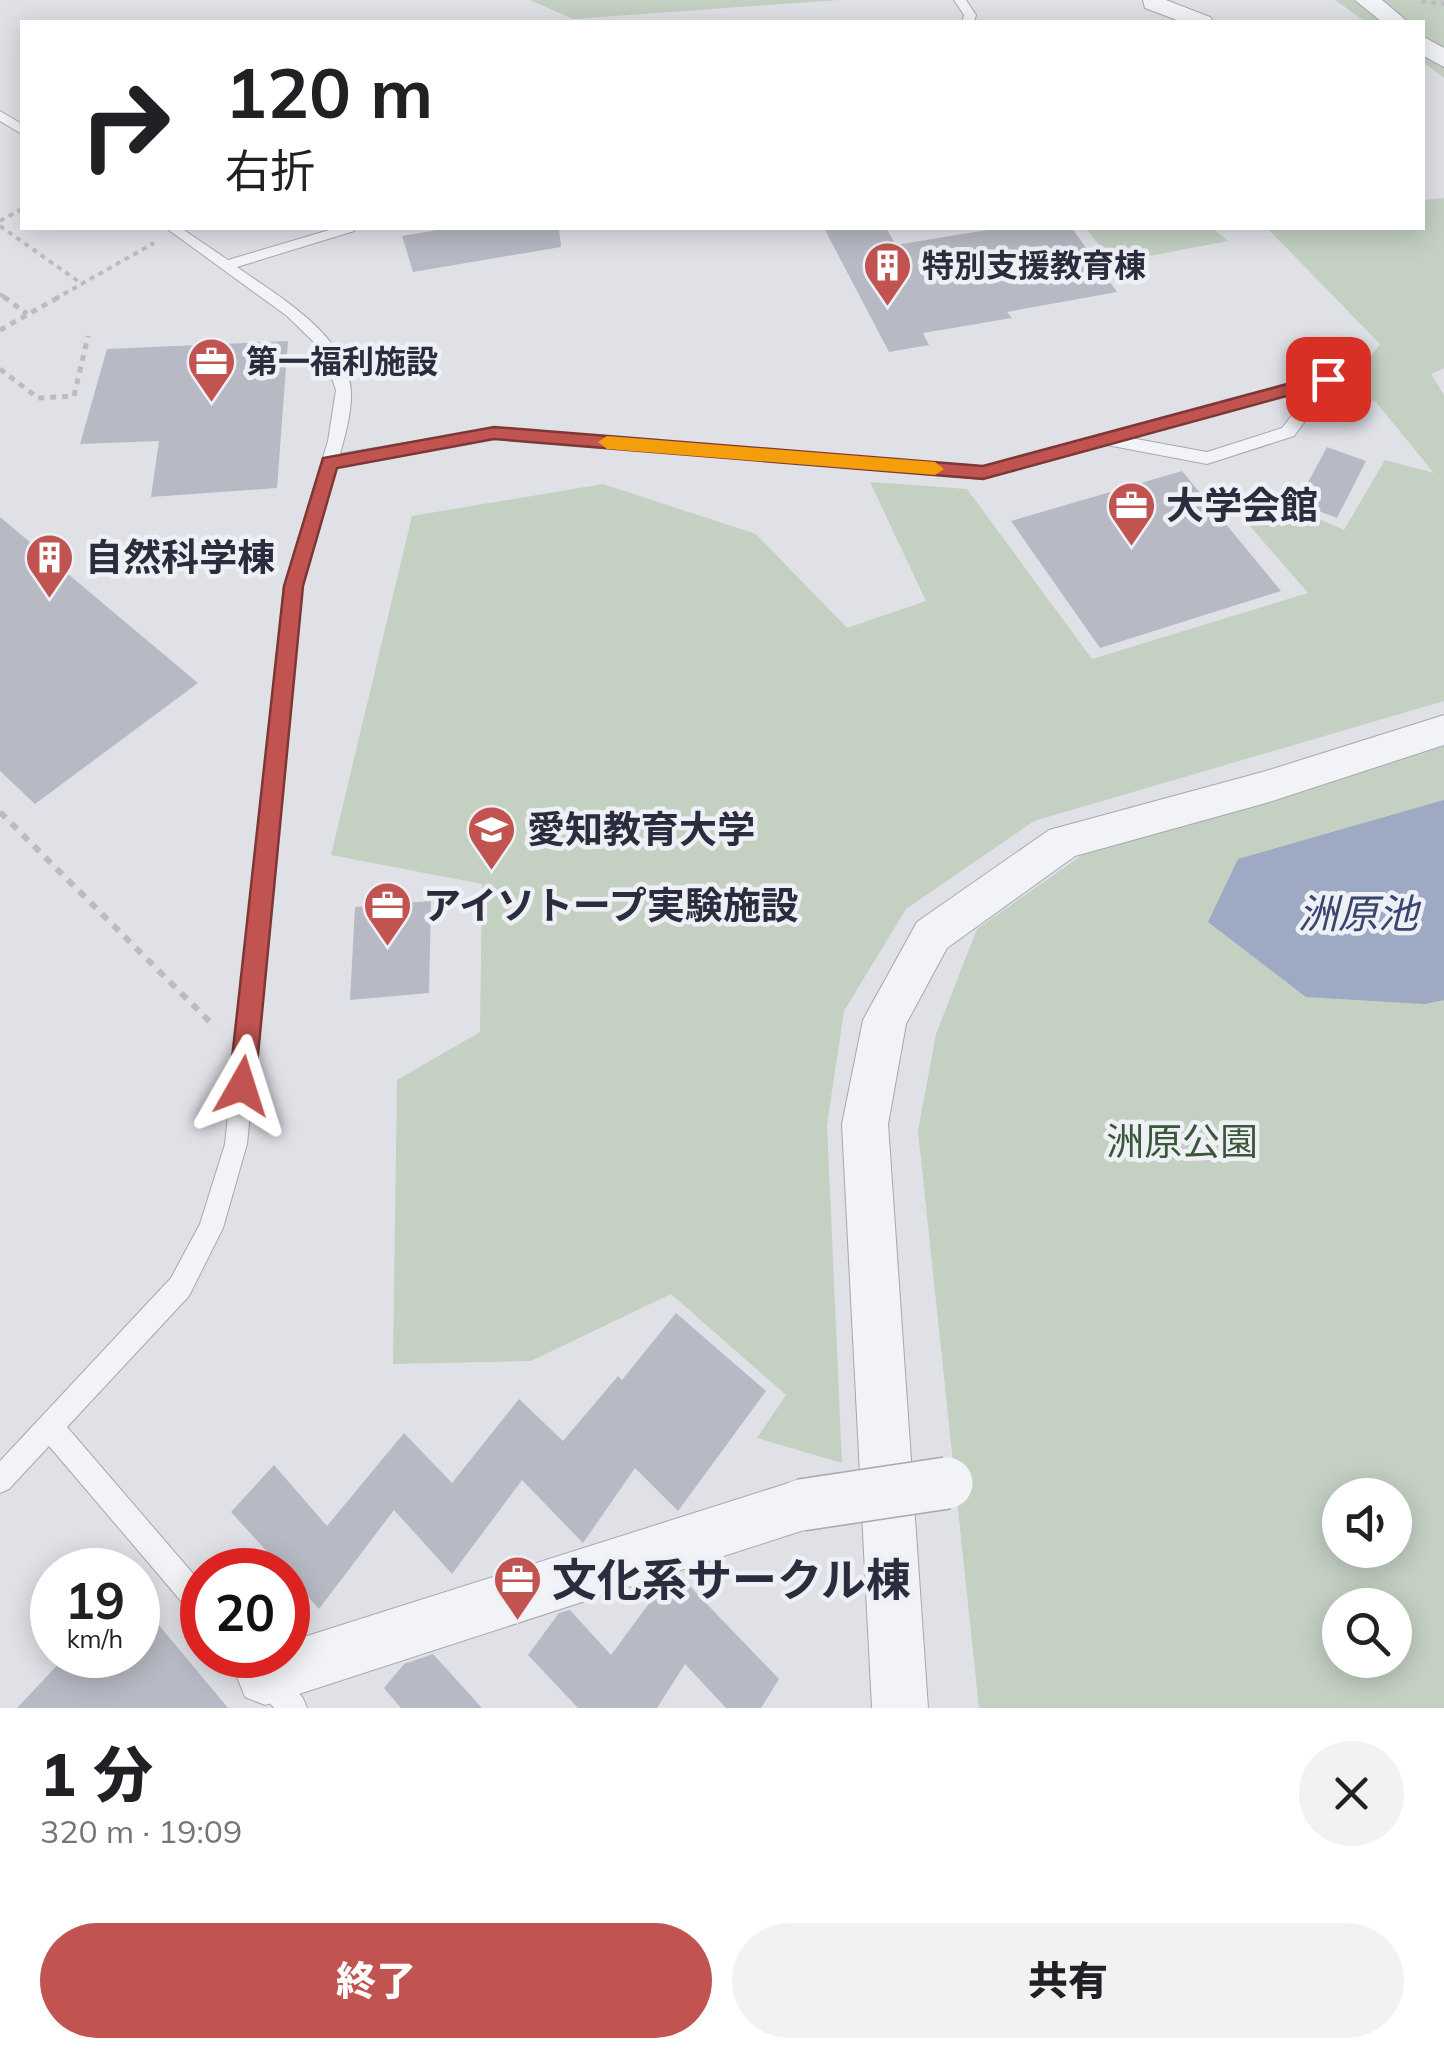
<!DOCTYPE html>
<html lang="ja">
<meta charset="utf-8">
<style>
:root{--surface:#fff;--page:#f2f2f2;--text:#202124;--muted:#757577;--accent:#c15450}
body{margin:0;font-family:Mulish,"Noto Sans JP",sans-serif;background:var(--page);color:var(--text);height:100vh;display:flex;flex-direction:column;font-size:38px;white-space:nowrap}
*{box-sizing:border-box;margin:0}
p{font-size:32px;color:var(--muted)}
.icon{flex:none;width:55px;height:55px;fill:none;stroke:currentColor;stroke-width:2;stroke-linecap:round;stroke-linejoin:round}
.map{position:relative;height:1708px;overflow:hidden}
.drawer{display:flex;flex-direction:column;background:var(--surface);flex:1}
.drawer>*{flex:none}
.hud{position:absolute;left:20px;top:20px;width:1405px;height:210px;border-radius:0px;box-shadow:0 5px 25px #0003;background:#fff;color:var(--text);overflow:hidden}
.controls{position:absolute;left:1322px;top:1478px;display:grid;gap:20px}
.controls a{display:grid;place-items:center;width:90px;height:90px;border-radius:50%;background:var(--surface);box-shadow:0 5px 25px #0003;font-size:50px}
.speed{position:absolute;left:30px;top:1548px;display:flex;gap:20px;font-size:50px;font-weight:700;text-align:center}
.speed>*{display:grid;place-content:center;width:130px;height:130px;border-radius:50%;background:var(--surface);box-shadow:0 5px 25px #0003;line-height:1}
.speed small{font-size:25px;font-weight:400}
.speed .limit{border:15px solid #d22;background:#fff;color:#111}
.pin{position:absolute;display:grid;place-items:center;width:85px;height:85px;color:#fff;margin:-42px;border-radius:20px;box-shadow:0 5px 15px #0006}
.me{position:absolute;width:110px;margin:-55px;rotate:6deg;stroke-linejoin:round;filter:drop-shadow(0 0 8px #0008)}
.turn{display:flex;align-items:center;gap:35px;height:210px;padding:0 40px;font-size:45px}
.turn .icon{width:130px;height:130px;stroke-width:2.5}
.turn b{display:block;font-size:70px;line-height:85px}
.round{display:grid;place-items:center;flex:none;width:105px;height:105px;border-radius:52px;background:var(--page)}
.summary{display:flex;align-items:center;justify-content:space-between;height:170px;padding:0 40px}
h1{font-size:60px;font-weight:800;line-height:75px}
.primary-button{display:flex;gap:20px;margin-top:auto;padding:20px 40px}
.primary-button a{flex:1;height:115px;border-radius:60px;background:var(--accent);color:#fff;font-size:40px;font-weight:800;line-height:115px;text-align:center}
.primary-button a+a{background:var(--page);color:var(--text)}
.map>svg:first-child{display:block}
</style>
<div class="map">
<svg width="1444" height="1708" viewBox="0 0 1444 1708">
<rect width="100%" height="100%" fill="#e0e1e7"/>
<!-- green -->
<g fill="#c3d0c2" fill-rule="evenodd">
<path d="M 530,0 L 839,0 L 573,19 Z"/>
<path d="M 1335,0 L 1444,0 L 1444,78 L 1423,62 L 1422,22 L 1366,22 Z"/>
<path d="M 1444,198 L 1444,368 L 1431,374 L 1444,395 L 1444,701 L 1034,821 L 906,909 L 844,1011 L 827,1125 L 842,1463 L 757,1438 L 786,1395 L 671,1294 L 531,1361 L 393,1364 L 397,1080 L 480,1032 L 482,884 L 331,855 L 412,516 L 603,484 L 756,534 L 847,628 L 926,601 L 870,482 L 967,489 L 1092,659 L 1308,593 L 1250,526 L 1274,499 L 1344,530 L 1385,460 L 1434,473 L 1375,401 L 1334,403 L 1380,344 L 1267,228 L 1422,228 L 1423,200 Z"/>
<path d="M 1086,228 L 1213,228 L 1228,241 L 1113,263 Z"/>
<path d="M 1444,743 L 1444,1708 L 979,1708 L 918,1131 L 936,1034 L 977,929 L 1082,855 ZM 1340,1495 L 1395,1495 L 1395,1550 L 1340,1550 ZM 1340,1605 L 1395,1605 L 1395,1660 L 1340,1660 Z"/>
</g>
<!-- water -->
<path fill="#9ea9c4" d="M 1444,800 L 1444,1000 L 1425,1004 L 1306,997 L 1208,922 L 1238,859 Z"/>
<!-- building -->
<g fill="#b7bac4">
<path d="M 449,228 L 559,228 L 561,247 L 413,272 L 402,236 Z"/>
<path d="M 824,228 L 886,228 L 896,245 L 999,228 L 1072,228 L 1117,292 L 1007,312 L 1012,318 L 923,333 L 929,345 L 889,352 Z"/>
<path d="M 288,341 L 277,488 L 151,497 L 159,441 L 80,444 L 107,349 Z"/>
<path d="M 1327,447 L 1366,461 L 1337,518 L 1297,503 Z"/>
<path d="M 1182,471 L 1281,591 L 1100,648 L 1011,521 Z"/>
<path d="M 0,517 L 198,683 L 35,804 L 0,771 Z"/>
<path d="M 431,901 L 429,993 L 350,1000 L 355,907 Z"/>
<path d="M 676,1313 L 766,1391 L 678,1511 L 635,1468 L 583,1543 L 522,1480 L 452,1574 L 394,1510 L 319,1609 L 231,1512 L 274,1465 L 327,1526 L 404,1433 L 452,1483 L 519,1399 L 563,1441 L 618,1376 L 622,1380 Z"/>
<path d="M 679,1575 L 779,1679 L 761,1708 L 726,1708 L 685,1664 L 657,1708 L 578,1708 L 528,1655 L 559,1613 L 570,1610 L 611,1655 L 667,1579 Z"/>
<path d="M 138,1600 L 228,1708 L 17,1708 L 67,1655 L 138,1655 Z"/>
<path d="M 433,1654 L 482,1708 L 401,1708 L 384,1688 L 404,1664 Z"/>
</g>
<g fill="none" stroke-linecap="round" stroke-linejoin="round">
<defs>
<g id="lane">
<path d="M 954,0 L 966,0 L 976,15 L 974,22 L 962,22 L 964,15 Z"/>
<path d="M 0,111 L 22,124 L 22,134 L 0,121 Z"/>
<path d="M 166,228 L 181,228 L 228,260 L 336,228 L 356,228 L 354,231 L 237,267 C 278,296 349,336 351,392 C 352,411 345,436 340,454 L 494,428 L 983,467 L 1328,374 L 1336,379 L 1294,436 L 1207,464 L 1107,445 L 983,479 L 494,438 L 337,466 L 302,586 L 247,1144 L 223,1228 L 189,1296 L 67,1427 L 202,1584 L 202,1618 L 192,1614 L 49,1446 L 9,1489 L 0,1493 L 0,1461 L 171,1278 L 200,1224 L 225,1144 L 284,586 L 328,441 L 336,390 L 322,350 L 287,316 ZM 1313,388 L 1282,428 L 1207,452 L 1131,438 Z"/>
<path d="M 232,1655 L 265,1655 L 303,1698 L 307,1708 L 274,1708 L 236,1665 Z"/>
</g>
<g id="street">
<path d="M 1143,0 L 1166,0 L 1210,17 L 1214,22 L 1182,22 L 1145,8 Z"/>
<path d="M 1355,0 L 1382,0 L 1408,22 L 1382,22 Z"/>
<path d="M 1422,36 L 1444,48 L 1444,67 L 1422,55 Z"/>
<path d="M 1444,715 L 1444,745 L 1266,803 L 1075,856 L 947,948 L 906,1024 L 888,1124 L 928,1708 L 872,1708 L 842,1124 L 863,1020 L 917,922 L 1049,830 L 1266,771 Z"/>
<path d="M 801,1479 L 820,1486 L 827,1505 L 820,1524 L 801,1531 L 265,1705 L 245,1697 L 237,1677 L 245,1657 L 288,1655 L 288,1642 Z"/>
</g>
</defs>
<!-- lane casing -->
<use href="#lane" stroke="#a6a7b1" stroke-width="2"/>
<!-- street casing -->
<use href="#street" stroke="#a6a7b1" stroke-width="2"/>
<!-- path-far2 -->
<g stroke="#babcc2" stroke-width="4" stroke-dasharray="5 5" stroke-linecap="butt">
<path d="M 1421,1 L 1444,4"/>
<path d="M 0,221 L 22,209"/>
<path d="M 0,226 L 82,284"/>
<path d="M 0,294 L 7,299"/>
<path d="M 55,299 L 154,243"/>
</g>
<!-- path-far1 -->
<g stroke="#babcc2" stroke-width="5" stroke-dasharray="6 6" stroke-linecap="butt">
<path d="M 4,297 L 27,314"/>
<path d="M 0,330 L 59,297"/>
<path d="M 0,369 L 38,398 L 74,396 L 88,336"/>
</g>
<!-- path -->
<path stroke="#babcc2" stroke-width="6" stroke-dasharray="8 8" stroke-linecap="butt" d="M 0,812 L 215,1027"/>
<!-- lane -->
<use href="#lane" fill="#f2f3f6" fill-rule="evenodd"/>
<!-- street -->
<use href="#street" fill="#f2f3f6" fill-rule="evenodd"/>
<defs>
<path id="street-bridge" d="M 801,1505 L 947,1483"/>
</defs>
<!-- street-bridge casing -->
<use href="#street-bridge" stroke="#a6a7b1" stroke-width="54" stroke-linecap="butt"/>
<!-- street-bridge -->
<use href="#street-bridge" stroke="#f2f3f6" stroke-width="51"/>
</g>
<!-- route -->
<path fill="#c15450" stroke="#7d3734" stroke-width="2.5" d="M 1328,373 L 1334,375 L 1334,383 L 983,479 L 494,439 L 337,468 L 303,586 L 255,1086 L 251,1095 L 242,1099 L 233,1095 L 229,1086 L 284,586 L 323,458 L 494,427 L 983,466 Z"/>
<!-- slow -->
<path fill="#f59e0b" d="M 607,436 L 935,462 L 944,469 L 935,475 L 607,449 L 598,442 Z"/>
<!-- icons -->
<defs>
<symbol id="building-pin" viewBox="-11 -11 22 30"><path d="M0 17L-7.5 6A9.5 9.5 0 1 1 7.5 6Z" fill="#c15450" stroke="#eff0f5"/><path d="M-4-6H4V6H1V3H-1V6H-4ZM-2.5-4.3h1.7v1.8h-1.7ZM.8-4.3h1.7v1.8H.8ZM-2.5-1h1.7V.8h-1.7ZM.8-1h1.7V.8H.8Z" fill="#fff"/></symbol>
<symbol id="office-pin" viewBox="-11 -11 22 30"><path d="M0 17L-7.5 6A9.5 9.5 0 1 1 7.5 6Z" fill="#c15450" stroke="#eff0f5"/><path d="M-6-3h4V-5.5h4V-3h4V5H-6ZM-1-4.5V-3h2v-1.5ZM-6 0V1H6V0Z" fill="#fff"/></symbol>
<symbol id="university-pin" viewBox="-11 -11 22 30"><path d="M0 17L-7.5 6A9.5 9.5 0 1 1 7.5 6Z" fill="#c15450" stroke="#eff0f5"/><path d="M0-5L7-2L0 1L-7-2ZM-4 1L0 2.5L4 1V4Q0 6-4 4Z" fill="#fff"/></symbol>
</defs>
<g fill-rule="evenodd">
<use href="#building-pin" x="860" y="238" width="55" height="75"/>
<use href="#office-pin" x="184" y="334" width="55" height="75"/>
<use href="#office-pin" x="1104" y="478" width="55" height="75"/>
<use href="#building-pin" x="22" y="530" width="55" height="75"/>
<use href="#university-pin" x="464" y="802" width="55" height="75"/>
<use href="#office-pin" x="360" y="878" width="55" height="75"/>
<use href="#office-pin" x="490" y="1552" width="55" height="75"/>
</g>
<g text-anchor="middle" stroke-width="9" stroke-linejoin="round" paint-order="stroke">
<!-- far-poi labels -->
<g font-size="32" font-weight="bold" fill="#2a2d3d" stroke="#eff0f5" text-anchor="start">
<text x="922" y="277">特別支援教育棟</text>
<text x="246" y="373">第一福利施設</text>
</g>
<!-- poi labels -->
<g font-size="38" font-weight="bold" fill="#2a2d3d" stroke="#eff0f5" text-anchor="start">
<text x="1166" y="519">大学会館</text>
<text x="85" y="571">自然科学棟</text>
<text x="527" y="843">愛知教育大学</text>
<text x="423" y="919">アイソトープ実験施設</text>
</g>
<!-- park labels -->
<g font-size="38" fill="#395739" stroke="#eff0f5">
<text x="1182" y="1155">洲原公園</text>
</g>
<!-- water labels -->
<g font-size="40" font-style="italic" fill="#38466d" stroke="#eff0f5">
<text x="1358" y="928">洲原池</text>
</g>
<!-- near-poi labels -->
<g font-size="45" font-weight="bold" fill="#2a2d3d" stroke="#eff0f5" text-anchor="start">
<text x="552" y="1596">文化系サークル棟</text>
</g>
</g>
</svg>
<div class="controls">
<a><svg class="icon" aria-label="sound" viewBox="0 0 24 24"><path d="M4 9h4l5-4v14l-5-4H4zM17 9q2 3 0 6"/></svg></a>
<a><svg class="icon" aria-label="search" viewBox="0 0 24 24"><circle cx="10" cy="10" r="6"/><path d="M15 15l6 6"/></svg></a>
</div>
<div class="speed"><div>19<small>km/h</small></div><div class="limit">20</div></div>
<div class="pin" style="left:1328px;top:379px;background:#d93025"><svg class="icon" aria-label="arrive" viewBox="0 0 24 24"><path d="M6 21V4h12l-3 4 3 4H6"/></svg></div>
<svg class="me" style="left:242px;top:1086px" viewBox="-20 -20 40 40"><path d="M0-17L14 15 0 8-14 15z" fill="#c15450" stroke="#fff" stroke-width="4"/></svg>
<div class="hud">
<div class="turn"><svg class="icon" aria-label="right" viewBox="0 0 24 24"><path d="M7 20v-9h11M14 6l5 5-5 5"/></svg><div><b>120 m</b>右折</div></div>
</div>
</div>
<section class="drawer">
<div class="summary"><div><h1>1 分</h1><p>320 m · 19:09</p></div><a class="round"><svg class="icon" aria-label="close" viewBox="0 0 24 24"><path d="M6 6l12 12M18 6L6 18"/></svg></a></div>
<div class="primary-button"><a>終了</a><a>共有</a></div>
</section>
